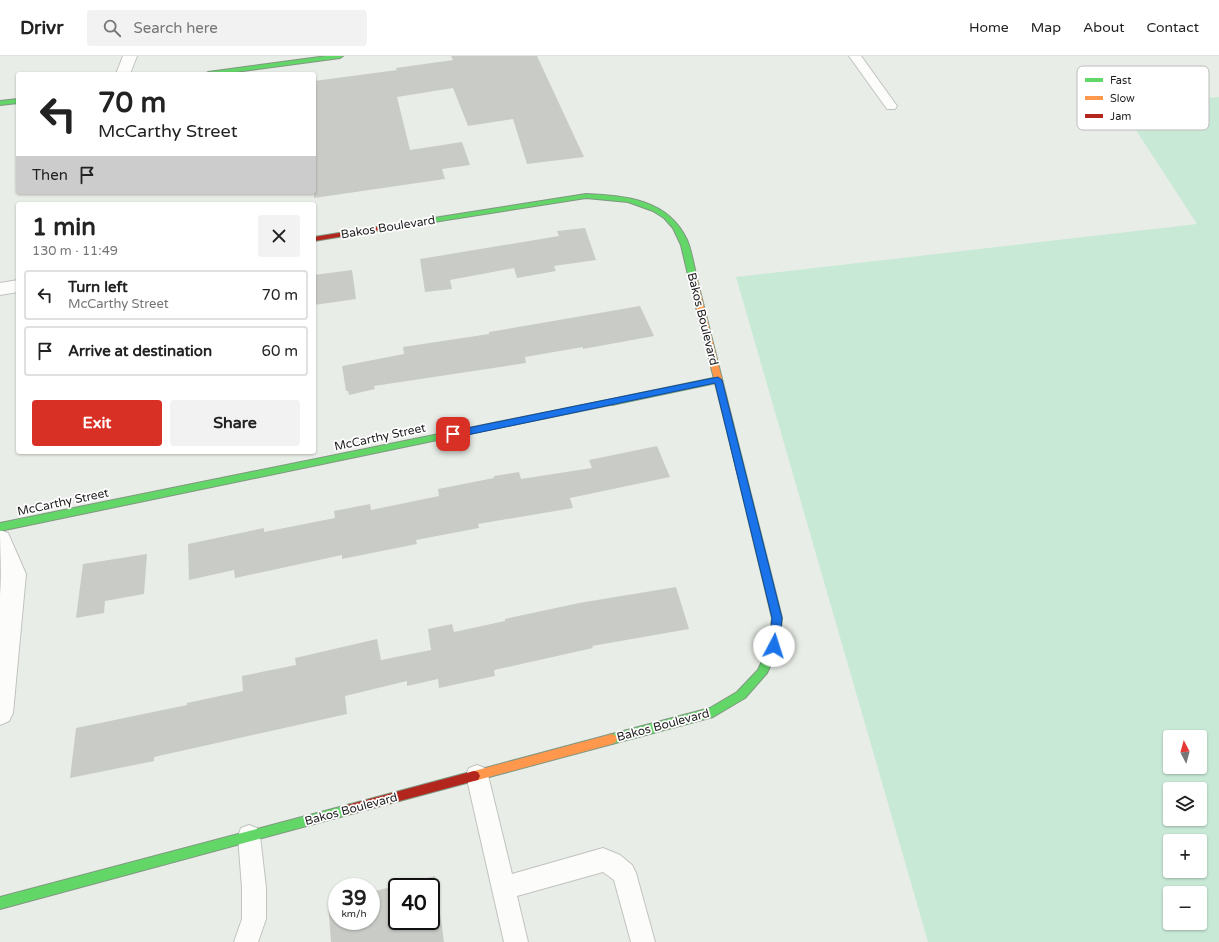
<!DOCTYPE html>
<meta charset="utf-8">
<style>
:root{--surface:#fff;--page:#f2f2f2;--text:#222;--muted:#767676;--line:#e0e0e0;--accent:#d93025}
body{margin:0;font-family:"Varela Round",sans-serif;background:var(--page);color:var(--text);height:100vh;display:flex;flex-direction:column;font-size:15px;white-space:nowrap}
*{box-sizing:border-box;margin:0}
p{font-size:13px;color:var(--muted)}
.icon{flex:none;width:22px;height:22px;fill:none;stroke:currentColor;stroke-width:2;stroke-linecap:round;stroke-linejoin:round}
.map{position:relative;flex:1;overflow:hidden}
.details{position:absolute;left:16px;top:146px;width:300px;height:252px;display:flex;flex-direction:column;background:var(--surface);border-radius:4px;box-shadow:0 1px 3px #0004}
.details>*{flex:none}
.top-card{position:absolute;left:16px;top:16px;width:300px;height:122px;border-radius:4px;box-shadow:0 1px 3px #0004;background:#fff;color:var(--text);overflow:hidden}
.needle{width:26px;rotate:354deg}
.controls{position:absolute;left:1163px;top:674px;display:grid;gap:8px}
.controls a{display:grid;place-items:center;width:44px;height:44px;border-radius:4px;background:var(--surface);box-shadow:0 1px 3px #0004;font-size:20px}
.speed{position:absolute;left:328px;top:822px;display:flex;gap:8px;font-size:20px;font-weight:700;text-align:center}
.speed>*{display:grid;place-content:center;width:52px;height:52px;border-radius:50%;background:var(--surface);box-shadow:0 1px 3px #0004;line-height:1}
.speed small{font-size:10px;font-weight:400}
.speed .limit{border:2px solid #111;border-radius:6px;background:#fff;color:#111}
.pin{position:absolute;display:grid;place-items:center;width:34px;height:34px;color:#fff;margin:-17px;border-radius:8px;box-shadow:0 2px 6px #0006}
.me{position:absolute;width:44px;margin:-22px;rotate:5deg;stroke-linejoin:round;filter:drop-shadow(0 0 3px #0008)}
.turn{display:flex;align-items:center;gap:14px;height:84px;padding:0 16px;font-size:18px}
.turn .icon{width:52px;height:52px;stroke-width:2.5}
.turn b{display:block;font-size:28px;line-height:34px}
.then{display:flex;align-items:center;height:38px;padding:0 16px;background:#0003;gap:8px;font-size:15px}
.round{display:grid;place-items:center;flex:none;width:42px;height:42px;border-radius:4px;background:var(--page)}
.overview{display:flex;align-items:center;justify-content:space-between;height:68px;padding:0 16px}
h1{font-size:24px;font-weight:800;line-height:30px}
.cta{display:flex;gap:8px;margin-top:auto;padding:8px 16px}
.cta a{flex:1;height:46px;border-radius:4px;background:var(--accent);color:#fff;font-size:16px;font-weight:800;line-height:46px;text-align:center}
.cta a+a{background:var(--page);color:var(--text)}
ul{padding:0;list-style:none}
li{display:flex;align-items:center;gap:12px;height:50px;margin:0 8px 6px;padding:0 8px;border:2px solid var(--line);border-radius:4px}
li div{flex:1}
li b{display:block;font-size:15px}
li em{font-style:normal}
header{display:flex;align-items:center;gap:24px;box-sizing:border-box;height:56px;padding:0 20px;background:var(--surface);border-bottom:1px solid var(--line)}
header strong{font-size:19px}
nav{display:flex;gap:22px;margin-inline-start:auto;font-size:14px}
.search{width:280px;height:36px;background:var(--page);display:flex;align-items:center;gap:10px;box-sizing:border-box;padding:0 14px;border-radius:4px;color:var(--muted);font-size:15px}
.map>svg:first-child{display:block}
</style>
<header>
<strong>Drivr</strong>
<div class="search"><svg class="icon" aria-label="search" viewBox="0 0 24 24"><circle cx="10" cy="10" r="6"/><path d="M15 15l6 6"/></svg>Search here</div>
<nav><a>Home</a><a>Map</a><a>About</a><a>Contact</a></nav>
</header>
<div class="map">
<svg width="1219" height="886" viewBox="0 0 1219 886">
<rect width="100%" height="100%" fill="#e9ede7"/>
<!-- grass -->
<path fill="#c9e9d7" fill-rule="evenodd" d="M 1219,41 L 1219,886 L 928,886 L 736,221 L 1197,168 L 1119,48 ZM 1170,681 L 1200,681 L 1200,711 L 1170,711 ZM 1170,733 L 1200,733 L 1200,763 L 1170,763 ZM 1170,785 L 1200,785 L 1200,815 L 1170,815 ZM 1170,837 L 1200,837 L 1200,867 L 1170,867 Z"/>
<!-- building -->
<g fill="#c9cbc7" fill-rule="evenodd">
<path d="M 451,0 L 537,0 L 584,101 L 527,108 L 513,63 L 468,70 L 453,32 L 397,41 L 410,94 L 462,86 L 470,109 L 442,113 L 445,123 L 314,142 L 314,25 L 397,14 L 396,12 L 453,4 Z"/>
<path d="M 585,172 L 596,204 L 554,210 L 556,215 L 517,222 L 514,212 L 450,224 L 452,233 L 425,236 L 420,203 L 559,180 L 557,175 Z"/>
<path d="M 352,214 L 356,243 L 314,249 L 314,219 Z"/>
<path d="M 640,250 L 654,280 L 583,293 L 583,291 L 525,301 L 526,307 L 374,330 L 375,333 L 349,339 L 348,335 L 346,335 L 342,310 L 404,298 L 403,291 L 489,278 L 489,276 Z"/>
<path d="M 657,390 L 670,421 L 570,442 L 573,452 L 478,468 L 479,472 L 416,484 L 417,488 L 342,503 L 342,499 L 235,522 L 234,514 L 189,524 L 188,488 L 264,472 L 264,476 L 335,462 L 334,455 L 370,448 L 371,454 L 439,440 L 438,433 L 494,422 L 494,420 L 519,416 L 521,423 L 592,412 L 589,404 Z"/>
<path d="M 147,498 L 144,538 L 105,545 L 104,557 L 76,562 L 83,508 Z"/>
<path d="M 676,531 L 689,573 L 592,590 L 593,592 L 494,614 L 495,620 L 439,632 L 438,623 L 407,630 L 407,625 L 345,640 L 347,658 L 154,701 L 154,705 L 70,722 L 76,672 L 187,649 L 187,647 L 243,635 L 242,620 L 296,609 L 295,602 L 377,583 L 381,604 L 431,594 L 428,573 L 452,568 L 454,576 L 505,565 L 505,563 L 579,547 Z"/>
<path d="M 435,820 L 444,886 L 331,886 L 328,846 L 337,844 L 337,865 L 371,865 L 371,836 ZM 397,831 L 431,831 L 431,865 L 397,865 Z"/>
</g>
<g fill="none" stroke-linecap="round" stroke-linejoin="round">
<defs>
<g id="lane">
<path d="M 849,0 L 861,0 L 897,50 L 895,53 L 887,53 Z"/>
<path d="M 477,709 L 485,712 L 488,719 L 512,818 L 603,792 L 620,799 L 632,809 L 636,817 L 655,886 L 631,886 L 614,824 L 603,816 L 517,840 L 528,886 L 504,886 L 466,719 L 469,712 Z"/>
<path d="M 249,769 L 257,772 L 260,780 L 266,832 L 266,863 L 258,886 L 234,886 L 242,863 L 242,832 L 238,780 L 241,772 Z"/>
</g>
<g id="street">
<path d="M 123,0 L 137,0 L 130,18 L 116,18 Z"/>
<path d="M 18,224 L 18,236 L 0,239 L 0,227 Z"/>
<path d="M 0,474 L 8,477 L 26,518 L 13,657 L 9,665 L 0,669 L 0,539 C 2,517 0,496 0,474 Z"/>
</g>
<g id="fast">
<path d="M 327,0 L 343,0 L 340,2 L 221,18 L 205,18 L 208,16 Z"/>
<path d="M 18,43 L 18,47 L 0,49 L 0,45 Z"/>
<path d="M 586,138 C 626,140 668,143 687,184 C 692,196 694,210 697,223 L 696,225 L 693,225 L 689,223 L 681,189 L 673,172 L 664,162 L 653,155 L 628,146 L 586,142 L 421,168 L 418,166 L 421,164 Z"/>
<path d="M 718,321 L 721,322 L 722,324 L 721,326 L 612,349 L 608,346 L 612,343 Z"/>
<path d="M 444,377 L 448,380 L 447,382 L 0,475 L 0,467 Z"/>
<path d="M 733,380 L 737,383 L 782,562 L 779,590 L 767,617 L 745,642 L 713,661 L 612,688 L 608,686 L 607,683 L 608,680 L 612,678 L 710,652 L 737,636 L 758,614 L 769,590 L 772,562 L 729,383 Z"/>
<path d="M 351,748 L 355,749 L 357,753 L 355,757 L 351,758 L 0,853 L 0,841 Z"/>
</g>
<g id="slow">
<path d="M 690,221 L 693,221 L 697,223 L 737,383 L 733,386 L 729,383 L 689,223 Z"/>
<path d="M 612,343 L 615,344 L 616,346 L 615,348 L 444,383 L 440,380 L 444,377 Z"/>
<path d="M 612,678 L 616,680 L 617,683 L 616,686 L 612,688 L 474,725 L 470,724 L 468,720 L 470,716 L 474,715 Z"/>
</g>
<g id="jam">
<path d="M 421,164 L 423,165 L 423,167 L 314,185 L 314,181 Z"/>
<path d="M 474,715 L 478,716 L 480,720 L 478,724 L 474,725 L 351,758 L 347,757 L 345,753 L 347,749 L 351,748 Z"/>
</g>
</defs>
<!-- lane casing -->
<use href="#lane" stroke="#c1c3c0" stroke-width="2"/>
<!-- street casing -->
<use href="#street" stroke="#c1c3c0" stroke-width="2"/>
<!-- fast casing -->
<use href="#fast" stroke="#809782" stroke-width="2"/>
<!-- slow casing -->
<use href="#slow" stroke="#809782" stroke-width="2"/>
<!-- jam casing -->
<use href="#jam" stroke="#809782" stroke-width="2"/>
<!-- lane -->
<use href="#lane" fill="#fcfcfb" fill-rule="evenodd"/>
<!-- street -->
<use href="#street" fill="#fcfcfb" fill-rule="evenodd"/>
<!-- fast -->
<use href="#fast" fill="#63d668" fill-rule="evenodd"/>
<!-- slow -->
<use href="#slow" fill="#ff974d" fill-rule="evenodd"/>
<!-- jam -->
<use href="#jam" fill="#b3261e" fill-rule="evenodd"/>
</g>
<!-- route -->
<path fill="#1a73e8" stroke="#114b97" d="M 718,321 L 722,324 L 782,562 L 779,590 L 778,593 L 774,595 L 771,593 L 769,590 L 772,562 L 715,327 L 453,382 L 448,378 L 453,375 Z"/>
<g text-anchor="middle" stroke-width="3.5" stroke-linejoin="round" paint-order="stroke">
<!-- street labels -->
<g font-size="12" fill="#1f1f1f" stroke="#fff">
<text transform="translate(388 171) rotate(-9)" y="4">Bakos Boulevard</text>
<text transform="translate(703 263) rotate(76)" y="4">Bakos Boulevard</text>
<text transform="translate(380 381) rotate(-12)" y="4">McCarthy Street</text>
<text transform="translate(63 446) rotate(-12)" y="4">McCarthy Street</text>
<text transform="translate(663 669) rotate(-15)" y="4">Bakos Boulevard</text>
<text transform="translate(351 753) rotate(-15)" y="4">Bakos Boulevard</text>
</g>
</g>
<!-- legend -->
<rect x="1077" y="10" width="132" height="64" rx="6" fill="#fff" stroke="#bcbcbc" stroke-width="1"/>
<rect x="1085" y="22" width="18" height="4" fill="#63d668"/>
<rect x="1085" y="40" width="18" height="4" fill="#ff974d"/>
<rect x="1085" y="58" width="18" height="4" fill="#b3261e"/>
<g font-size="11" fill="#1f1f1f">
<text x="1110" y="28">Fast</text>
<text x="1110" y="46">Slow</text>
<text x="1110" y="64">Jam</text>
</g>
</svg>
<div class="controls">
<a><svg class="needle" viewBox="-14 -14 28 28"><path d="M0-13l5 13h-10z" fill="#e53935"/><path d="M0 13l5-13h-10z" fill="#767676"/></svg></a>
<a><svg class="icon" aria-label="layers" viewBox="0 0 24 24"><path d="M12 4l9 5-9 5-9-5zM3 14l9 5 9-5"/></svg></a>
<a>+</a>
<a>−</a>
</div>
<div class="speed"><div>39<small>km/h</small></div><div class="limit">40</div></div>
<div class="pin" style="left:453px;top:378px;background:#d93025"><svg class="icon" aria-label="arrive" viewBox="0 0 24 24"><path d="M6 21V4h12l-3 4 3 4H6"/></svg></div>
<svg class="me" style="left:774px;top:590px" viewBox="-20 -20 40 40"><circle r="19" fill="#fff"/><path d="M0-13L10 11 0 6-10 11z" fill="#1a73e8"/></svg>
<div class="top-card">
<div class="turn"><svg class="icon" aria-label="left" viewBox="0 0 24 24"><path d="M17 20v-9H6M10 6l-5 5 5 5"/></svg><div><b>70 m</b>McCarthy Street</div></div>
<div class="then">Then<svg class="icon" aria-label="arrive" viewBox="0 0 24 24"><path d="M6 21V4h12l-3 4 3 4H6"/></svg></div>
</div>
<section class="details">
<div class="overview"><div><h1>1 min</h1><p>130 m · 11:49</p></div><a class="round"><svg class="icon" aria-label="close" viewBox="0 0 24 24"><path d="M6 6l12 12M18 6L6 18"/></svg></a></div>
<ul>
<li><svg class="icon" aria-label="left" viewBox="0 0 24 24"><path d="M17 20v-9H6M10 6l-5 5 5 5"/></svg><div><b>Turn left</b><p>McCarthy Street</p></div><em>70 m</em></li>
<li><svg class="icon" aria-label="arrive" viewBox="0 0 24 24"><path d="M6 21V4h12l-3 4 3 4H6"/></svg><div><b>Arrive at destination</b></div><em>60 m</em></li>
</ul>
<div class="cta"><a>Exit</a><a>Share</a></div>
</section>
</div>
